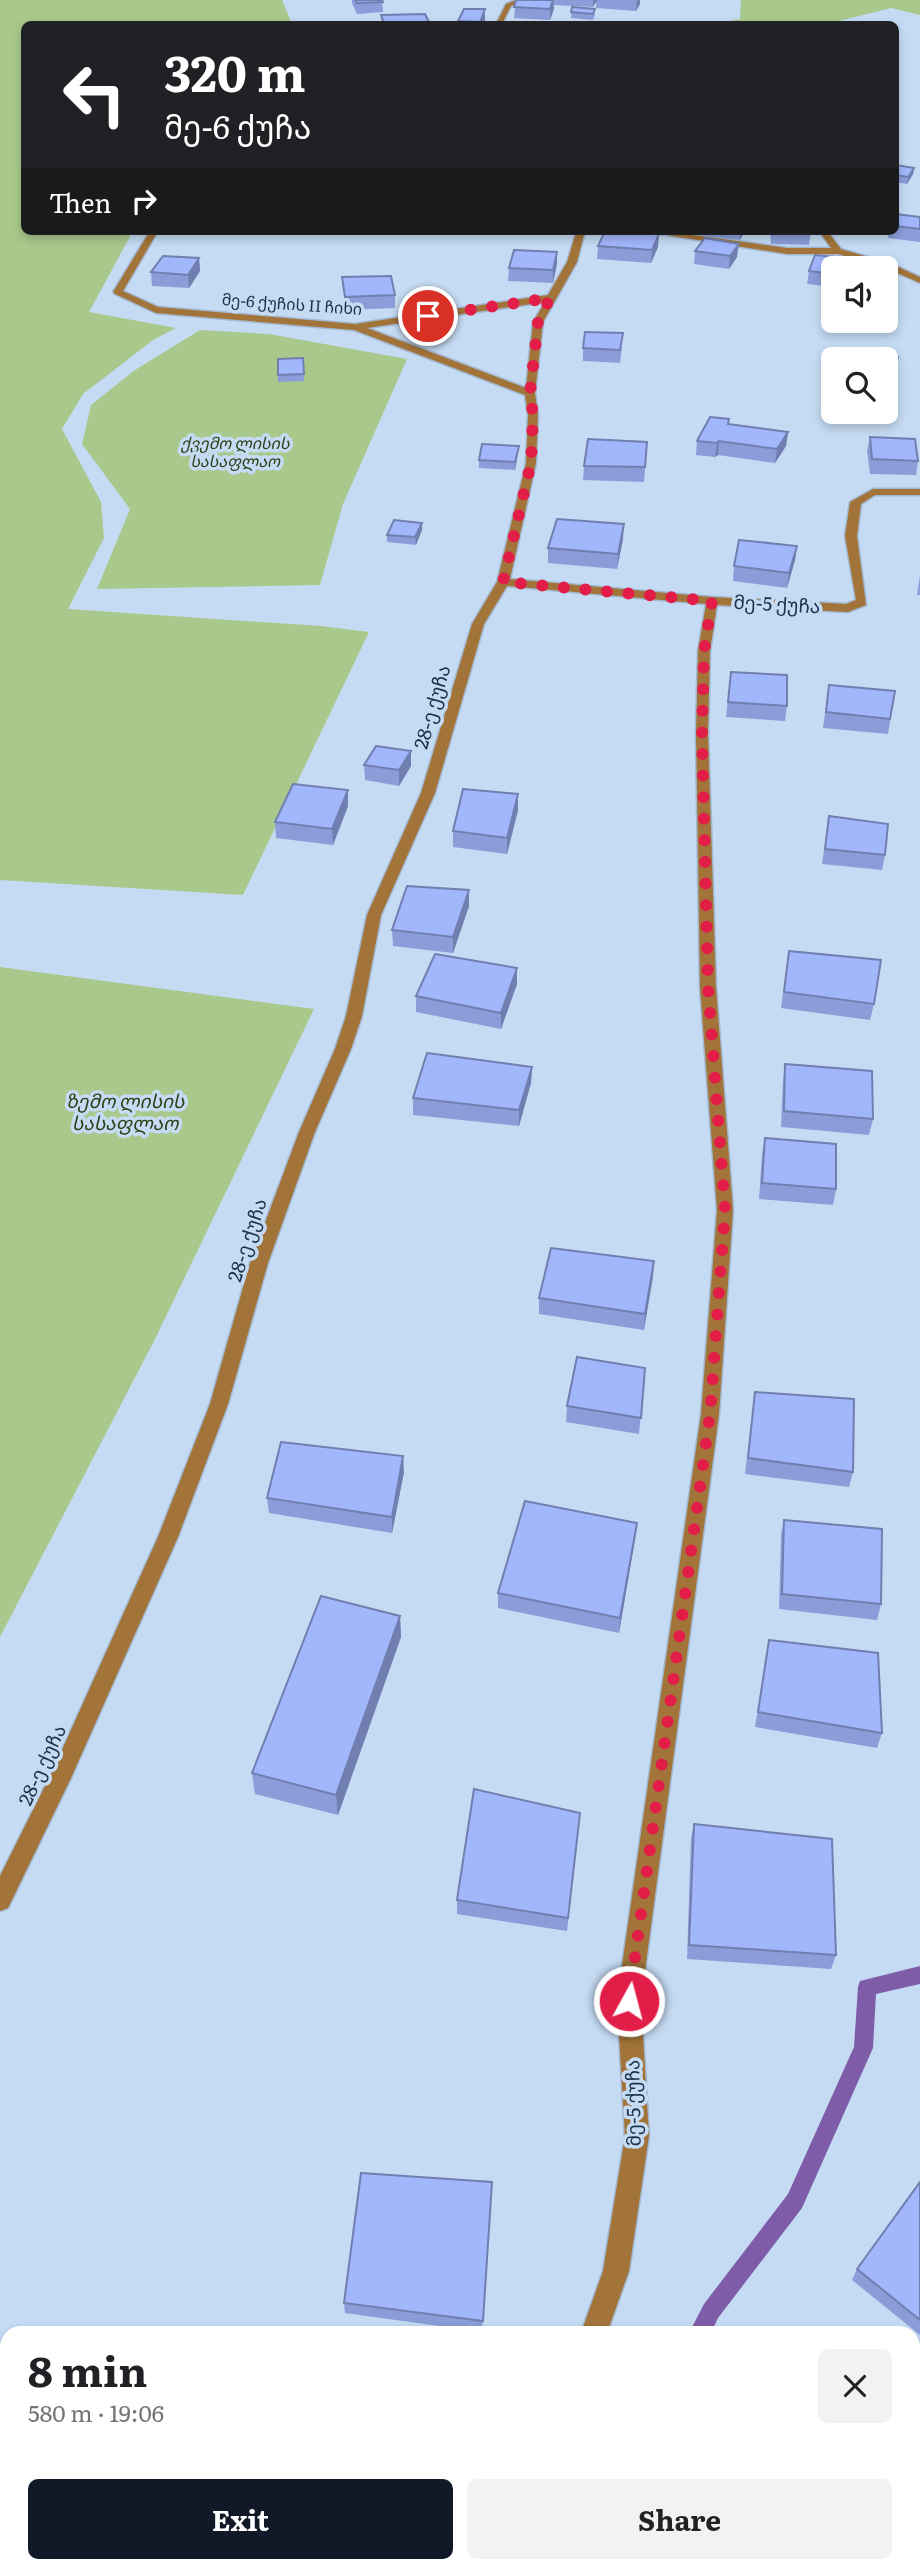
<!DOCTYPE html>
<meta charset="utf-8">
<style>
:root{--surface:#fff;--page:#f2f2f2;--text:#202124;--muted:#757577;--accent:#111827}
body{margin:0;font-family:Literata,"Noto Sans Georgian",serif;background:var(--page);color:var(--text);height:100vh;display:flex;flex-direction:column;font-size:26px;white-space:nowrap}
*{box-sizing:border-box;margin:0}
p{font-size:23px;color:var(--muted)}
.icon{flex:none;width:38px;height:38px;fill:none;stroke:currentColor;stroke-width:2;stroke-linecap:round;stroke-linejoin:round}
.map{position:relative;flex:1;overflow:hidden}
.drawer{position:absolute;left:0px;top:2326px;width:920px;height:247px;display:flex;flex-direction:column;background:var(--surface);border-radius:21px 21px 0 0;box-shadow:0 4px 10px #0003}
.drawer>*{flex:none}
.guide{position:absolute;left:21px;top:21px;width:878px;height:214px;border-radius:10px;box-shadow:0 4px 10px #0003;background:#202124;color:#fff;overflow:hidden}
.tools{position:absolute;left:821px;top:256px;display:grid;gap:14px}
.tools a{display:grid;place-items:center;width:77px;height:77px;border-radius:10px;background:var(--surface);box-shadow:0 4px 10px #0003;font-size:35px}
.pin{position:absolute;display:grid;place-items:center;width:60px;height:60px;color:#fff;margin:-30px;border:4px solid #fff;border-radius:50%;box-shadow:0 2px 7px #0007}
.me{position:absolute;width:77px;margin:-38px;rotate:7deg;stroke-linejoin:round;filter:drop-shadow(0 0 5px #0008)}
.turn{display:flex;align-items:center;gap:24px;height:147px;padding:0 28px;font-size:32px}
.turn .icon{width:91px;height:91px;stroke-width:2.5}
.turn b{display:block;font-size:49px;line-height:60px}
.then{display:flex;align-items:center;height:66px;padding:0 28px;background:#0003;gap:14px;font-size:26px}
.round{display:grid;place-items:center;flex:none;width:74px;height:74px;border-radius:10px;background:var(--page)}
.summary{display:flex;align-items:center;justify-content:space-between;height:119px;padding:0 28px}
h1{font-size:42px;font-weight:700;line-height:52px}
.cta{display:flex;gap:14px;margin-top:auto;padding:14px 28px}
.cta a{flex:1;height:80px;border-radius:10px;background:var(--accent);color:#fff;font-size:28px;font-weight:700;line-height:80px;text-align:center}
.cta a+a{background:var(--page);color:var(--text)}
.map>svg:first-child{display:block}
</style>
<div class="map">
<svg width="920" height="2571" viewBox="0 0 920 2571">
<rect width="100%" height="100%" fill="#c5dbf3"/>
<!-- green -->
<g fill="#a8c98b">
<path d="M 0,0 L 282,0 L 292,24 L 24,24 L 24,231 L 133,231 L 89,312 L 176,328 L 153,340 L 83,394 L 62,429 L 101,502 L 104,538 L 68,609 L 321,626 L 369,632 L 243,895 L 0,880 Z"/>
<path d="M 741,0 L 920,0 L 920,15 L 891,8 L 827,24 L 714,24 L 740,19 Z"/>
<path d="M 200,330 L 269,334 L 407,359 L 343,504 L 320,585 L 97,589 L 130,509 L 82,444 L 91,405 L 135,370 Z"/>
<path d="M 0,967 L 314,1009 L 155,1339 L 0,1637 Z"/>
</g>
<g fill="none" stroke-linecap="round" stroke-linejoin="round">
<!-- stream -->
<g fill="#7f5ca7" fill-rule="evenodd">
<path d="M 920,1966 L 920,1984 L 876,1994 L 873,2048 L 802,2208 L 718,2318 L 711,2333 L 689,2333 L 704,2304 L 788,2194 L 854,2047 L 858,1987 L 860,1981 Z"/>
<path d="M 604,2566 L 626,2566 L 627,2571 L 605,2571 Z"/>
</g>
<defs>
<g id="minor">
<path d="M 516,0 L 526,0 L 511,6 L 502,24 L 496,24 L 506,4 Z"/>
<path d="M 150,231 L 158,231 L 123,291 L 158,307 L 355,324 L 548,295 L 567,262 L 576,233 L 591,231 L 584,235 L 577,262 L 543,322 L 535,393 L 538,415 L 536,463 L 510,579 L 712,597 L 846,604 L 856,600 L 845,536 L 850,502 L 873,489 L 920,489 L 920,495 L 875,495 L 861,504 L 857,536 L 866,605 L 848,612 L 717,605 L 710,651 L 708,733 L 716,987 L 733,1210 L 719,1414 L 641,2001 L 649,2136 L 629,2271 L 607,2333 L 581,2333 L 603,2271 L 625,2136 L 617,2001 L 701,1414 L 717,1210 L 700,987 L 696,733 L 698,651 L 706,604 L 507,586 L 484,624 L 435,793 L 381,915 L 362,1016 L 351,1049 L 315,1132 L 268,1263 L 228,1404 L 178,1537 L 71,1778 L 8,1908 L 0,1911 L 0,1876 L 52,1772 L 158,1537 L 210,1404 L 250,1263 L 299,1132 L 335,1049 L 346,1016 L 367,915 L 421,793 L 472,624 L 497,582 L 526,463 L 528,415 L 525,395 L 354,330 L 156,313 L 115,294 L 113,292 ZM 545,302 L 533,322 L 526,388 L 367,328 Z"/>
<path d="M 641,231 L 664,231 L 787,248 L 831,248 L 819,231 L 827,231 L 841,249 L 892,264 L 920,277 L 920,283 L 886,268 L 838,254 L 787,254 Z"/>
<path d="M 512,2566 L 540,2566 L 539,2571 L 511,2571 Z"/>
</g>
</defs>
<!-- minor casing -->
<use href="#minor" stroke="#a3b9d1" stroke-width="3"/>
<!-- minor -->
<use href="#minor" fill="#a27439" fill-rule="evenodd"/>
</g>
<!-- wall -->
<g fill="#8b9dd9">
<path d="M 352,0 L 382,0 L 383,12 L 357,14 L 352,3 Z"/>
<path d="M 516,0 L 640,0 L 640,4 L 636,11 L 596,8 L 596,2 L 593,7 L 554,5 L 550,20 L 514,18 Z"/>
<path d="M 572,7 L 595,14 L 593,20 L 571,18 Z"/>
<path d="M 485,20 L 483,24 L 458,24 L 458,21 Z"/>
<path d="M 896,165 L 914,168 L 913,174 L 907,184 L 896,182 Z"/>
<path d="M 896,214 L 920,217 L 920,242 L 888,238 L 889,231 L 896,231 Z"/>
<path d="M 702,231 L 745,231 L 740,240 L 702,236 Z"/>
<path d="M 770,231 L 811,231 L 809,245 L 771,244 Z"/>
<path d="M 598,246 L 658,247 L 651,263 L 597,259 Z"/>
<path d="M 695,251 L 737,257 L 729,269 L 694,264 Z"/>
<path d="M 557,252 L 557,264 L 553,283 L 508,281 L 509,268 Z"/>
<path d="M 199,258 L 200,271 L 189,288 L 152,286 L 151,272 Z"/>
<path d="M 833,268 L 833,287 L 807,284 L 809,271 Z"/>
<path d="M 342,277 L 395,295 L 395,308 L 346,310 Z"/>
<path d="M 622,346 L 620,363 L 583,361 L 583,348 Z"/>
<path d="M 898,357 L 896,370 L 889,391 L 886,391 L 886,359 Z"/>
<path d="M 303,358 L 304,381 L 278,382 L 278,359 Z"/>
<path d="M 729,419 L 728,424 L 788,432 L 786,446 L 775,463 L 718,455 L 715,457 L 696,455 L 697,441 Z"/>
<path d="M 870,437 L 918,461 L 916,475 L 870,474 L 867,451 Z"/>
<path d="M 647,442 L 644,482 L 583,480 L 584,466 Z"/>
<path d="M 519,446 L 518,453 L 515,470 L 479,468 L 479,460 Z"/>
<path d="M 422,523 L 422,530 L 416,545 L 387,542 L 387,535 Z"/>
<path d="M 623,539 L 617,569 L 548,563 L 548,548 Z"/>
<path d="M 797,546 L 795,560 L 787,588 L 733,581 L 734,566 Z"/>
<path d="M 920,576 L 920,595 L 917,595 Z"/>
<path d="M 731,672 L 787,706 L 785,721 L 726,717 Z"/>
<path d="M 829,685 L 895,691 L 888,734 L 823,728 Z"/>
<path d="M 411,751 L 411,766 L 399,786 L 365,780 L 364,765 Z"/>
<path d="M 348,806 L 333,845 L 276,838 L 275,822 Z"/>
<path d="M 518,810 L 507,854 L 453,847 L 453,831 Z"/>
<path d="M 829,816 L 885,855 L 882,870 L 822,864 Z"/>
<path d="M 469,906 L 453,953 L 393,946 L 392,930 Z"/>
<path d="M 789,951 L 874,1004 L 870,1020 L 781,1008 Z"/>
<path d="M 517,984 L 501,1029 L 416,1012 L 416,996 Z"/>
<path d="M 785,1064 L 873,1119 L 869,1135 L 781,1127 L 783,1080 Z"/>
<path d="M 532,1067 L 531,1083 L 519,1126 L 413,1115 L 413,1098 Z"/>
<path d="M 765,1138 L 836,1189 L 833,1205 L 759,1199 L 762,1154 Z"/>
<path d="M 654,1261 L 644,1330 L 539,1314 L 539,1298 Z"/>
<path d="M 645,1368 L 639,1434 L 566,1422 L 567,1406 Z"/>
<path d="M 755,1392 L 853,1472 L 849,1487 L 745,1474 Z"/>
<path d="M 404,1472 L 392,1533 L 269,1513 L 267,1498 Z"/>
<path d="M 784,1520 L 881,1604 L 877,1620 L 779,1609 L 781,1535 Z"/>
<path d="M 637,1523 L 635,1539 L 619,1633 L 498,1608 L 498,1593 Z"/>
<path d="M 400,1616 L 401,1637 L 338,1815 L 255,1794 L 252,1773 Z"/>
<path d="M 769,1640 L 882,1733 L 877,1748 L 755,1727 Z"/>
<path d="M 580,1813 L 567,1931 L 457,1914 L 457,1900 Z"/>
<path d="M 694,1824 L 836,1955 L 831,1969 L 687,1959 L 691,1838 Z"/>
<path d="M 492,2182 L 482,2332 L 345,2313 L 344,2303 Z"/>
<path d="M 920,2182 L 920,2335 L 852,2280 L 857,2269 Z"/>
</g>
<!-- shaded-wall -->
<g fill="#717fb0">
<path d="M 553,0 L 554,9 L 550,20 L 550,9 Z"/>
<path d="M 593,0 L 597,0 L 596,2 L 593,7 Z"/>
<path d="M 637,0 L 640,0 L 640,4 L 636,11 Z"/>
<path d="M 485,9 L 485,20 L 483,24 L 480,24 Z"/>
<path d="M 914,168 L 913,174 L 907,184 L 908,177 Z"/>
<path d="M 740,231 L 745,231 L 740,240 Z"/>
<path d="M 659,234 L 658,247 L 651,263 L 652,250 Z"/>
<path d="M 739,244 L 737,257 L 729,269 L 730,256 Z"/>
<path d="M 557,252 L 557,264 L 553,283 L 553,270 Z"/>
<path d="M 199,258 L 200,271 L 189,288 L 188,275 Z"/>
<path d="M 898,357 L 896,370 L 889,391 L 891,377 Z"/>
<path d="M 788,432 L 786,446 L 775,463 L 777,449 Z"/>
<path d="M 719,441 L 718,455 L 715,457 L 717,443 Z"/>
<path d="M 519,446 L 518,453 L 515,470 L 515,462 Z"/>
<path d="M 422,523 L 422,530 L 416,545 L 415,537 Z"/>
<path d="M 624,524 L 623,539 L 617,569 L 618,554 Z"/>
<path d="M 797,546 L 795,560 L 787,588 L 789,573 Z"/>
<path d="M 411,751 L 411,766 L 399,786 L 399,770 Z"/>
<path d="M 348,790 L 348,806 L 333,845 L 332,829 Z"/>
<path d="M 518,794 L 518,810 L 507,854 L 507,838 Z"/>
<path d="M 469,890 L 469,906 L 453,953 L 453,937 Z"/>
<path d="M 517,968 L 517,984 L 501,1029 L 501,1013 Z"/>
<path d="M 532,1067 L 531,1083 L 519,1126 L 519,1110 Z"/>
<path d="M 654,1261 L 653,1277 L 644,1330 L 645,1314 Z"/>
<path d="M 403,1456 L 404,1472 L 392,1533 L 392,1517 Z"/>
<path d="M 637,1523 L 635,1539 L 619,1633 L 620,1618 Z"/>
<path d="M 400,1616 L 401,1637 L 338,1815 L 336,1795 Z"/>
</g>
<!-- building -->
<g fill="#a2b6fc" stroke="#717fb0" stroke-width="2">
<path d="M 355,0 L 382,0 L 383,2 L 357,3 Z"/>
<path d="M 516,0 L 553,0 L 550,9 L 514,7 Z"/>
<path d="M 572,7 L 595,9 L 593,14 L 571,12 Z"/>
<path d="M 464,9 L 485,9 L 480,22 L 458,21 Z"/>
<path d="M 425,14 L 430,24 L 384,24 L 381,15 Z"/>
<path d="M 896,165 L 914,168 L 908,177 L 896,175 Z"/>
<path d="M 896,214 L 920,217 L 920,229 L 896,226 Z"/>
<path d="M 605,231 L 659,234 L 652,250 L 598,246 Z"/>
<path d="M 775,231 L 811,231 L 811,232 Z"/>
<path d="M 705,238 L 739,244 L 730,256 L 695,251 Z"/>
<path d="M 514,250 L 557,252 L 553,270 L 509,268 Z"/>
<path d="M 815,255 L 887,262 L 885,268 L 833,268 L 833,274 L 809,271 Z"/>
<path d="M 163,256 L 199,258 L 188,275 L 151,272 Z"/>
<path d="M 391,276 L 395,295 L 345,297 L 342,277 Z"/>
<path d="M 585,332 L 623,333 L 620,350 L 583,348 Z"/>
<path d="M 849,352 L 898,357 L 891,377 L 886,377 L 886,359 L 848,359 Z"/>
<path d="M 303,358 L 304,374 L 278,375 L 278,359 Z"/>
<path d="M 710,417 L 729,419 L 728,424 L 788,432 L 777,449 L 719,441 L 717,443 L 697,441 Z"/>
<path d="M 870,437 L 915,439 L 918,461 L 872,459 Z"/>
<path d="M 588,439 L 647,442 L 645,467 L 584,466 Z"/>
<path d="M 482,444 L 519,446 L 515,462 L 479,460 Z"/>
<path d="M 557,519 L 624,524 L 618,554 L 548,548 Z"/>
<path d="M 394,520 L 422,523 L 415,537 L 387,535 Z"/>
<path d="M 739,540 L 797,546 L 789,573 L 734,566 Z"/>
<path d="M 731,672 L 787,675 L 787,706 L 728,702 Z"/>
<path d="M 829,685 L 895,691 L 890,719 L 826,712 Z"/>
<path d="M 376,746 L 411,751 L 399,770 L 364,765 Z"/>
<path d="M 293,784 L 348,790 L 332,829 L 275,822 Z"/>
<path d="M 463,789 L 518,794 L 507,838 L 453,831 Z"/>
<path d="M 829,816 L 888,824 L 885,855 L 825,849 Z"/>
<path d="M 407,886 L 469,890 L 453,937 L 392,930 Z"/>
<path d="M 789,951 L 881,960 L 874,1004 L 784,992 Z"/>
<path d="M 435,954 L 517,968 L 501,1013 L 416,996 Z"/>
<path d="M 427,1053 L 532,1067 L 519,1110 L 413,1098 Z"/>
<path d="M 785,1064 L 872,1071 L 873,1119 L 784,1111 Z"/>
<path d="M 765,1138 L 836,1144 L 836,1189 L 762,1183 Z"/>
<path d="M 551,1248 L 654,1261 L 645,1314 L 539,1298 Z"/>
<path d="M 577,1357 L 645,1368 L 641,1418 L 567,1406 Z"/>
<path d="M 755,1392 L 854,1399 L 853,1472 L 748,1458 Z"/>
<path d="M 281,1442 L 403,1456 L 392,1517 L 267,1498 Z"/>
<path d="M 525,1501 L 637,1523 L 620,1618 L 498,1593 Z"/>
<path d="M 784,1520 L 882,1529 L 881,1604 L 782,1594 Z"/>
<path d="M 321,1596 L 400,1616 L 336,1795 L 252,1773 Z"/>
<path d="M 769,1640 L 878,1653 L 882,1733 L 758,1712 Z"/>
<path d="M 474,1789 L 580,1813 L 568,1918 L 457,1900 Z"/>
<path d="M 694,1824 L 832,1839 L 836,1955 L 689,1945 Z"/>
<path d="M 361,2173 L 492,2182 L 483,2321 L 344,2303 Z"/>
<path d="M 920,2182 L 920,2320 L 857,2269 Z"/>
</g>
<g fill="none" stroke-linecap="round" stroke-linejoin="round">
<!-- route -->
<path stroke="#e11d48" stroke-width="12" stroke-dasharray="0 21.6" d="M 428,316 L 550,298 L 538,322 L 530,393 L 533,415 L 531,463 L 503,582 L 712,601 L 704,651 L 702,733 L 708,987 L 725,1210 L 710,1414 L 629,2001"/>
</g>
<g text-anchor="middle" stroke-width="7" stroke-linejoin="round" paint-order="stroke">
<!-- far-street labels -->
<g font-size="16" fill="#1c324a" stroke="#c5dbf3">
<text transform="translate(292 304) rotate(4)" y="6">მე-6 ქუჩის II ჩიხი</text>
</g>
<!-- far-park labels -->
<g font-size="16" font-style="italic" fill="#2b4015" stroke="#c5dbf3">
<text x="235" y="449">ქვემო ლისის<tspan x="235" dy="18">სასაფლაო</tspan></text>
</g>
<!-- street labels -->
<g font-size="19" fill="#1c324a" stroke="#c5dbf3">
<text transform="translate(777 604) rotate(3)" y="7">მე-5 ქუჩა</text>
<text transform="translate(432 707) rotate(-74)" y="7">28-ე ქუჩა</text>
<text transform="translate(247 1240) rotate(-72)" y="7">28-ე ქუჩა</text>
<text transform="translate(42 1765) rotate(-65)" y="7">28-ე ქუჩა</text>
<text transform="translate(633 2103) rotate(-91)" y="7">მე-5 ქუჩა</text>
</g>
<!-- park labels -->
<g font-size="19" font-style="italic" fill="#2b4015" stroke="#c5dbf3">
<text x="125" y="1108">ზემო ლისის<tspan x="125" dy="22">სასაფლაო</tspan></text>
</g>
</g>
</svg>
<div class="tools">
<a><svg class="icon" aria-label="sound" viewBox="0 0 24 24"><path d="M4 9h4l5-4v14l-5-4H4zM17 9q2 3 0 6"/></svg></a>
<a><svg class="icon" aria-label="search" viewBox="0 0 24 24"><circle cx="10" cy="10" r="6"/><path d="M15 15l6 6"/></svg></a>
</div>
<div class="pin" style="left:428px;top:316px;background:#d93025"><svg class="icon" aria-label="arrive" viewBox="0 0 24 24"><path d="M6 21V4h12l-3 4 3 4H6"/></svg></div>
<svg class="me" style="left:629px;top:2001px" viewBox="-20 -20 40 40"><circle r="17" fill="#e11d48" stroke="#fff" stroke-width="3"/><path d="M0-11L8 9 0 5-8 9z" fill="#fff"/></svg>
<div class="guide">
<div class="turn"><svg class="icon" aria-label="left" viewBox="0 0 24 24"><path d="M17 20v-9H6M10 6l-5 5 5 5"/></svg><div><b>320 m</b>მე-6 ქუჩა</div></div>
<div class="then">Then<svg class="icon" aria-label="right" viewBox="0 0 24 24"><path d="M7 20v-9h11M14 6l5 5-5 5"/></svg></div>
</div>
<section class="drawer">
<div class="summary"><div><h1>8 min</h1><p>580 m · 19:06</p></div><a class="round"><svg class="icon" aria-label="close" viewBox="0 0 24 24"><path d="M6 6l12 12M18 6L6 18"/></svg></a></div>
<div class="cta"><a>Exit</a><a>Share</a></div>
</section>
</div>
